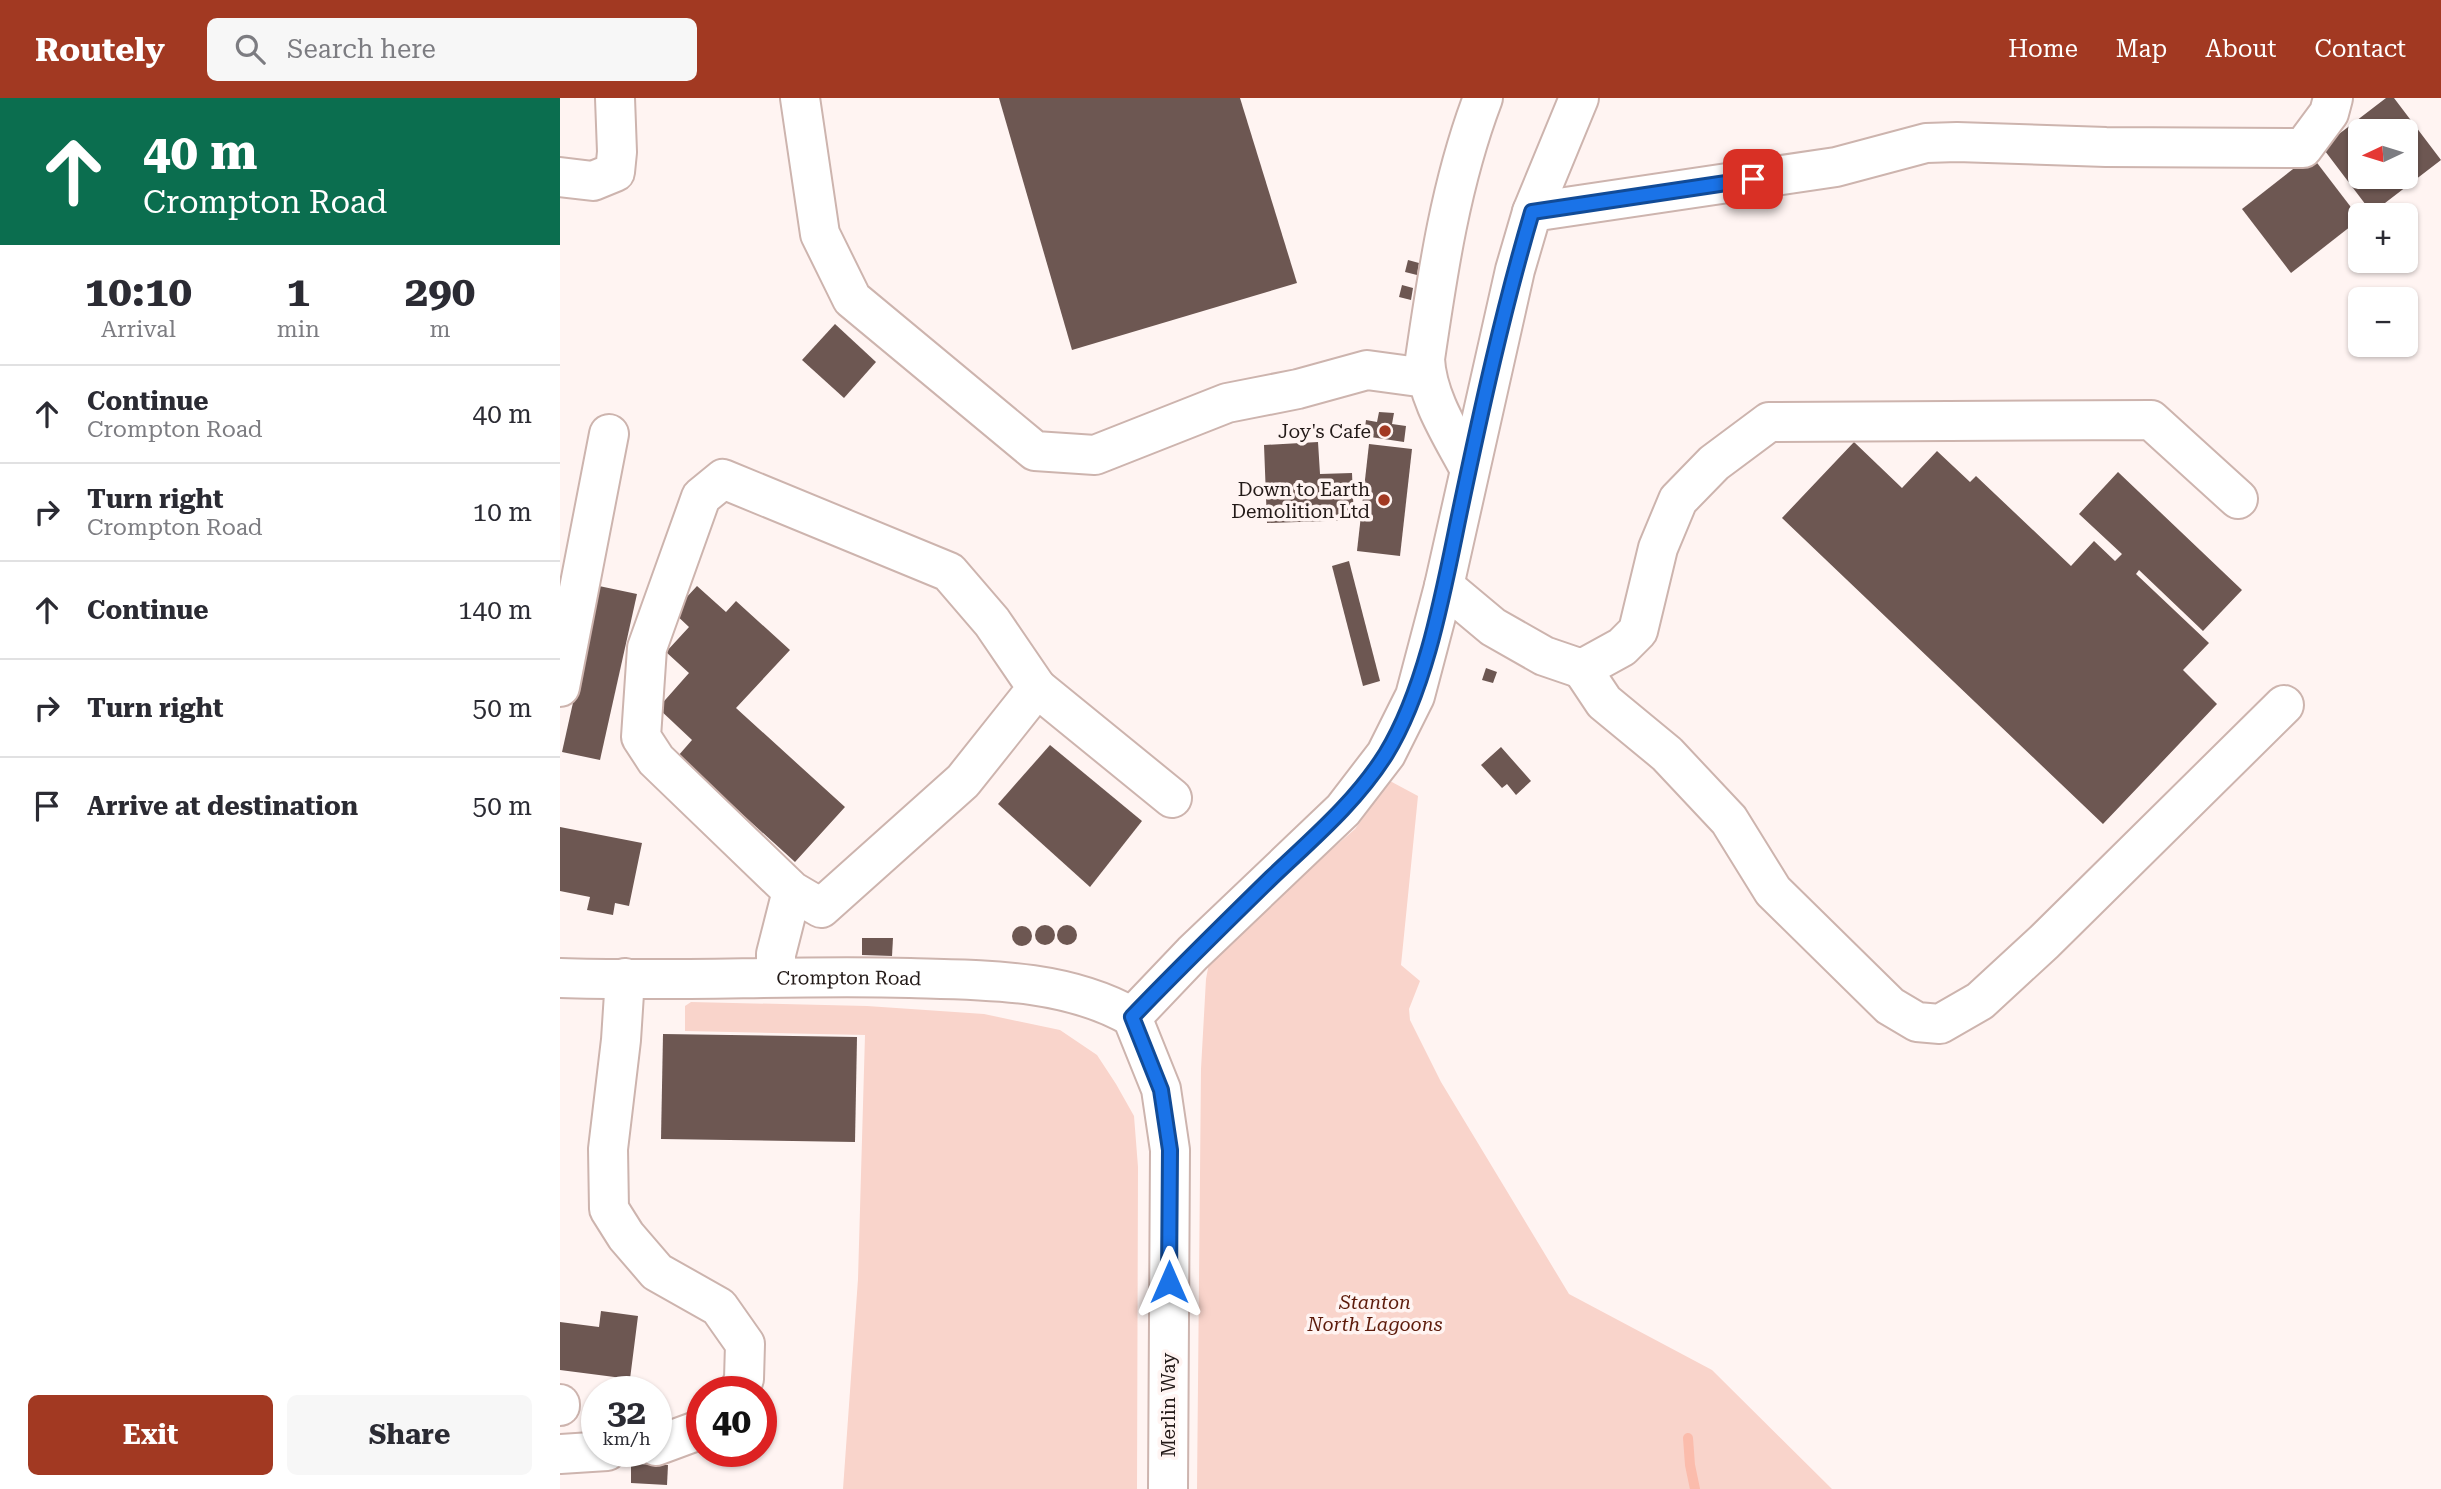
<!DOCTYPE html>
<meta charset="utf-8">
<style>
:root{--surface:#fff;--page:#f7f7f7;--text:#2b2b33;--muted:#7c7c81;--line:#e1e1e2;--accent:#a23922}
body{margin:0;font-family:"Roboto Serif",serif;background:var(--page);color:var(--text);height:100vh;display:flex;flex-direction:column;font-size:26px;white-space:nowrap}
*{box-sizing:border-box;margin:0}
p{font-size:23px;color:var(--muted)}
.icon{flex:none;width:38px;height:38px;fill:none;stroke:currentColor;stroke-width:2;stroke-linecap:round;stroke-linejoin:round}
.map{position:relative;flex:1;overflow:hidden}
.drawer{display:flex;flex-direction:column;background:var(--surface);width:560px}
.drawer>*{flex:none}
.hud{background:#0b6e4f;color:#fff;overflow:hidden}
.needle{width:46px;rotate:266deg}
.controls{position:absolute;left:1788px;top:21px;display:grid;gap:14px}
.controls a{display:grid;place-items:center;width:70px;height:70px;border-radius:10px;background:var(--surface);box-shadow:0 2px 5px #0004;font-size:35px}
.speed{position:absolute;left:21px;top:1278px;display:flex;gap:14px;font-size:35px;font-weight:700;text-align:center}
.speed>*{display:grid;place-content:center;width:91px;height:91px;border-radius:50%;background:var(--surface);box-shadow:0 2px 5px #0004;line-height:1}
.speed small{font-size:18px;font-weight:400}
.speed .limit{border:10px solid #d22;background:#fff;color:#111}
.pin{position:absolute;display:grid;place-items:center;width:60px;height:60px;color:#fff;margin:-30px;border-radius:14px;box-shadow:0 4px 10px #0006}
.me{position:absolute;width:77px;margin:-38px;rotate:0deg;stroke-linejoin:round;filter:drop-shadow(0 0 5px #0008)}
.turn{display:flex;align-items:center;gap:24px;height:147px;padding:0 28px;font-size:32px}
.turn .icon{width:91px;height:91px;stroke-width:2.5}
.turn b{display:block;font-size:49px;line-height:60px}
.eta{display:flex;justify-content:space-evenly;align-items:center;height:119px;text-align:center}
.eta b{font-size:42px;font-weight:700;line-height:49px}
.action{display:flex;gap:14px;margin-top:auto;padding:14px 28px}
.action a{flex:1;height:80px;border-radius:10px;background:var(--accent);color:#fff;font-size:28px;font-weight:700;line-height:80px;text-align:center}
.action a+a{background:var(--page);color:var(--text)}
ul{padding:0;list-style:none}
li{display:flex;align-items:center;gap:21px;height:98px;padding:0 28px;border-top:2px solid var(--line)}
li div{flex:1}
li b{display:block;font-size:26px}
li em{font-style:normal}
header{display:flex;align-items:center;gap:42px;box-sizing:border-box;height:98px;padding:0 35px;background:var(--accent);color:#fff}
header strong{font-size:33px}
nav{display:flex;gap:38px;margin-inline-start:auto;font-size:24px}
.search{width:490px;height:63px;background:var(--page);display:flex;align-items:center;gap:18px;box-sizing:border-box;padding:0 24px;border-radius:10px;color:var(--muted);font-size:26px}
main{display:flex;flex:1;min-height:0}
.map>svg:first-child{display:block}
</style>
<header>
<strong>Routely</strong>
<div class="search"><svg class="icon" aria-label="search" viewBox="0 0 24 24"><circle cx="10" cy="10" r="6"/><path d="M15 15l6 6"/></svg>Search here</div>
<nav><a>Home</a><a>Map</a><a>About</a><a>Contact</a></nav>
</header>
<main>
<section class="drawer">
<div class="hud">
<div class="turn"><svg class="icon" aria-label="ahead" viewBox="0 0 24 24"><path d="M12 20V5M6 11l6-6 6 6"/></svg><div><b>40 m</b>Crompton Road</div></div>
</div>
<div class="eta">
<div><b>10:10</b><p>Arrival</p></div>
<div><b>1</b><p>min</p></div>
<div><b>290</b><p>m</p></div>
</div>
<ul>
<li><svg class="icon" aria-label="ahead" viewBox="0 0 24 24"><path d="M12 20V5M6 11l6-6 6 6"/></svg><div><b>Continue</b><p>Crompton Road</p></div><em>40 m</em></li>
<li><svg class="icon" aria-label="right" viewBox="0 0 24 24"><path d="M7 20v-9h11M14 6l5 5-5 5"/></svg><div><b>Turn right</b><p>Crompton Road</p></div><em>10 m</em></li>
<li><svg class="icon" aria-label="ahead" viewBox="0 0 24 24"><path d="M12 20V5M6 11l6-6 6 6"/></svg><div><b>Continue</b></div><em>140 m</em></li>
<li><svg class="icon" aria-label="right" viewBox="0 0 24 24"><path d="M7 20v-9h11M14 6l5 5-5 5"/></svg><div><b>Turn right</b></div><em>50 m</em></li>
<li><svg class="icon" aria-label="arrive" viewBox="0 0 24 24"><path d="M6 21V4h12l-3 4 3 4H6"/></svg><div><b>Arrive at destination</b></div><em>50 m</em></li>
</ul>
<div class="action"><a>Exit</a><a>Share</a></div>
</section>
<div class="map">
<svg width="1881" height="1391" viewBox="0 0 1881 1391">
<rect width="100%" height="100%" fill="#fff4f2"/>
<!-- green -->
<g fill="#f9d4cb">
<path d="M 830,683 L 858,698 L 841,867 L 860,883 L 849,911 L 850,922 L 881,984 L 1009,1196 L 1152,1272 L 1272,1391 L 637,1391 L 641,971 L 646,881 L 649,865 L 680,831 L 795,731 Z"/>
<path d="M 131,904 L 307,908 L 424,916 L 500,932 L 537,957 L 556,986 L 574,1018 L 578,1069 L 577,1391 L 283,1391 L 298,1181 L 305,937 L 125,933 L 125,908 Z"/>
</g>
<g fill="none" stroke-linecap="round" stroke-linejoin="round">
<!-- stream -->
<path stroke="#fbbcac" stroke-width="10" d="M 1128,1340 L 1130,1367 L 1135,1391"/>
</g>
<!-- building -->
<g fill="#6d5752" fill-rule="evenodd">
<path d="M 439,0 L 680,0 L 737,185 L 512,252 Z"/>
<path d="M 1826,0 L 1834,0 L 1881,62 L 1812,115 L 1762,49 ZM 1801,33 L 1846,33 L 1846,79 L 1801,79 Z"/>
<path d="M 1751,57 L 1800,121 L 1731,175 L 1682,111 Z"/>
<path d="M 848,162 L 859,165 L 857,177 L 845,174 Z"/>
<path d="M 842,187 L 853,190 L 851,202 L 839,199 Z"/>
<path d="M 275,226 L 316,264 L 284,300 L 242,262 Z"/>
<path d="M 819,314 L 834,315 L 832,326 L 846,328 L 844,344 L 804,338 L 806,322 L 817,324 Z"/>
<path d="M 758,344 L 760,376 L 792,375 L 794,422 L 707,425 L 704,347 Z"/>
<path d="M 1294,344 L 1342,390 L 1377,353 L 1410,384 L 1416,378 L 1511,468 L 1534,443 L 1555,463 L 1562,456 L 1519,416 L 1558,374 L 1682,492 L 1643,533 L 1579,472 L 1576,476 L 1649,545 L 1623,572 L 1657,606 L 1543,726 L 1222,420 Z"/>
<path d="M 809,346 L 852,351 L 840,458 L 797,453 Z"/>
<path d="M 789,463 L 820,583 L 803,588 L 772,468 Z"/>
<path d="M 39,488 L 77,496 L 40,662 L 2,654 Z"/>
<path d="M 137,488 L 166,514 L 176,503 L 230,552 L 176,610 L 285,709 L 235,764 L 118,658 L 132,642 L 98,610 L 129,575 L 106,554 L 129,529 L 113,514 Z"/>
<path d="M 926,570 L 937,574 L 933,585 L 922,582 Z"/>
<path d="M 490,647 L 582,723 L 530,789 L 438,706 Z"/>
<path d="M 941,649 L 971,683 L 956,697 L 947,686 L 942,690 L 921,667 Z"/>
<path d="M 0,729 L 82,745 L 69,808 L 55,805 L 53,817 L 27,812 L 30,799 L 0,793 Z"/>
<circle cx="485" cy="837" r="10"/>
<circle cx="507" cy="837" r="10"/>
<circle cx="462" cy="838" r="10"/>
<path d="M 302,840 L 333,840 L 332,858 L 302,857 Z"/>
<path d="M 103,936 L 297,939 L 295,1044 L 101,1041 Z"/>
<path d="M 41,1213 L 78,1218 L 70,1281 L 0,1272 L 0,1224 L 39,1229 Z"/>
<path d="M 71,1366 L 108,1367 L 107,1387 L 71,1385 Z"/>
</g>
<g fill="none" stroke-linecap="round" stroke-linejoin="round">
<defs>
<g id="minor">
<path d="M 240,0 L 260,136 L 292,201 L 475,353 L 535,357 L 667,305 L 738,291 L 807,272 L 866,280"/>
<path d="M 0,79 L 33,83 L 55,74 L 57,54 L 55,0"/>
<path d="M 972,114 L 1019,0"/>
<path d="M 909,370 C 891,336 867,300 865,261 C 878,172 891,84 923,0"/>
<path d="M 884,488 L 933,529 L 984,558 L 1022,571 L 1062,549 L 1078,533 L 1098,450 L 1118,402 L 1154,365 L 1209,324 L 1591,322 L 1678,401"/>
<path d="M 1022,571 L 1044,604 L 1107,656 L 1169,722 L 1213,793 L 1330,908 L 1357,924 L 1380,926 L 1420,903 L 1484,844 L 1724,607"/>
<path d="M 0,589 L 49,336"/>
<path d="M 477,590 L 612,700"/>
<path d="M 216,879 L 216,856 L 232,793 L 261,810 L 403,683 L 477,590 L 432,524 L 389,474 L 163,381 L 141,399 L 87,550 L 81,639 L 96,662 L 232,793"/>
<path id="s1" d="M 0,880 C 116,884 233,877 350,880 C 424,882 506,881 572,919 L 601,991 L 610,1052 L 608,1391"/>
<path d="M 65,880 L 61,942 L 48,1051 L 49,1111 L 66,1138 L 97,1174 L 159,1209 L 185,1246 L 184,1281 L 179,1293"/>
<path d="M 572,919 L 633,855 L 783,712 L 826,656 L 855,598 L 884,488 L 955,172 L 972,114 L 1276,69 L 1366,45 L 1397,44 L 1546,49 L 1743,50 L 1769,15 L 1773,0"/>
<path d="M 0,1308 L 0,1306"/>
<path d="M 96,1348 L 142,1331"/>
<path d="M 0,1356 L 47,1353"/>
</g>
</defs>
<!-- minor casing -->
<use href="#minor" stroke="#cdb4ae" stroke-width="42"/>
<!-- minor -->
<use href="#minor" stroke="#fff" stroke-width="38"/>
</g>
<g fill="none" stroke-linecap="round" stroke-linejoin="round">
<defs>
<path id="route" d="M 609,1184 L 610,1052 L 601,992 L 572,919 C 617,872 664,826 711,780 C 752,741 796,704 826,656 C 867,589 884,490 900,413 C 921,313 943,212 972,114 L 1193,81"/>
</defs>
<!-- route casing -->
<use href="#route" stroke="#114b97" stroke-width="18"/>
<!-- route -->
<use href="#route" stroke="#1a73e8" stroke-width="12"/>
</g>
<!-- markers -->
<g fill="#a23922" stroke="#fff4f2" stroke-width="2.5">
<circle cx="825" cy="333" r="7"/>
<circle cx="824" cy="402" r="7"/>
</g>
<g text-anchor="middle" stroke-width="7" stroke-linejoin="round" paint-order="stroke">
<!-- poi labels -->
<g font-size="19" fill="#231a18" stroke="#fff4f2" text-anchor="end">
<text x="811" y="340">Joy's Cafe</text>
<text x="810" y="398">Down to Earth<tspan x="810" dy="22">Demolition Ltd</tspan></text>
</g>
<!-- street labels -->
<g font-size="19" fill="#231a18" stroke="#fff4f2">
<text dy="7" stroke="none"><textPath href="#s1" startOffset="289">Crompton Road</textPath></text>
<text transform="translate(608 1307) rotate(-90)" y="7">Merlin Way</text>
</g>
<!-- park labels -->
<g font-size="19" font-style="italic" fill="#5d1b0b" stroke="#fff4f2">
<text x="815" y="1211">Stanton<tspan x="815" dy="22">North Lagoons</tspan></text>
</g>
</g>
</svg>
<div class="controls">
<a><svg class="needle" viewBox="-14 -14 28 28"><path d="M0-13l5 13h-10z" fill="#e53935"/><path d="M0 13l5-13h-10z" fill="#7c7c81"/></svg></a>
<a>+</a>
<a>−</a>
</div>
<div class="speed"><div>32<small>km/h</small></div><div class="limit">40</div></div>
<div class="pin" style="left:1193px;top:81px;background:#d93025"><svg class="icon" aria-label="arrive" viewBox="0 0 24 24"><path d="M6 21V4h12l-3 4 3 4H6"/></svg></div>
<svg class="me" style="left:609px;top:1184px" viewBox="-20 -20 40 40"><path d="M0-17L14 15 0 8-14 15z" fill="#1a73e8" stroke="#fff" stroke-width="4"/></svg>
</div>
</main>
